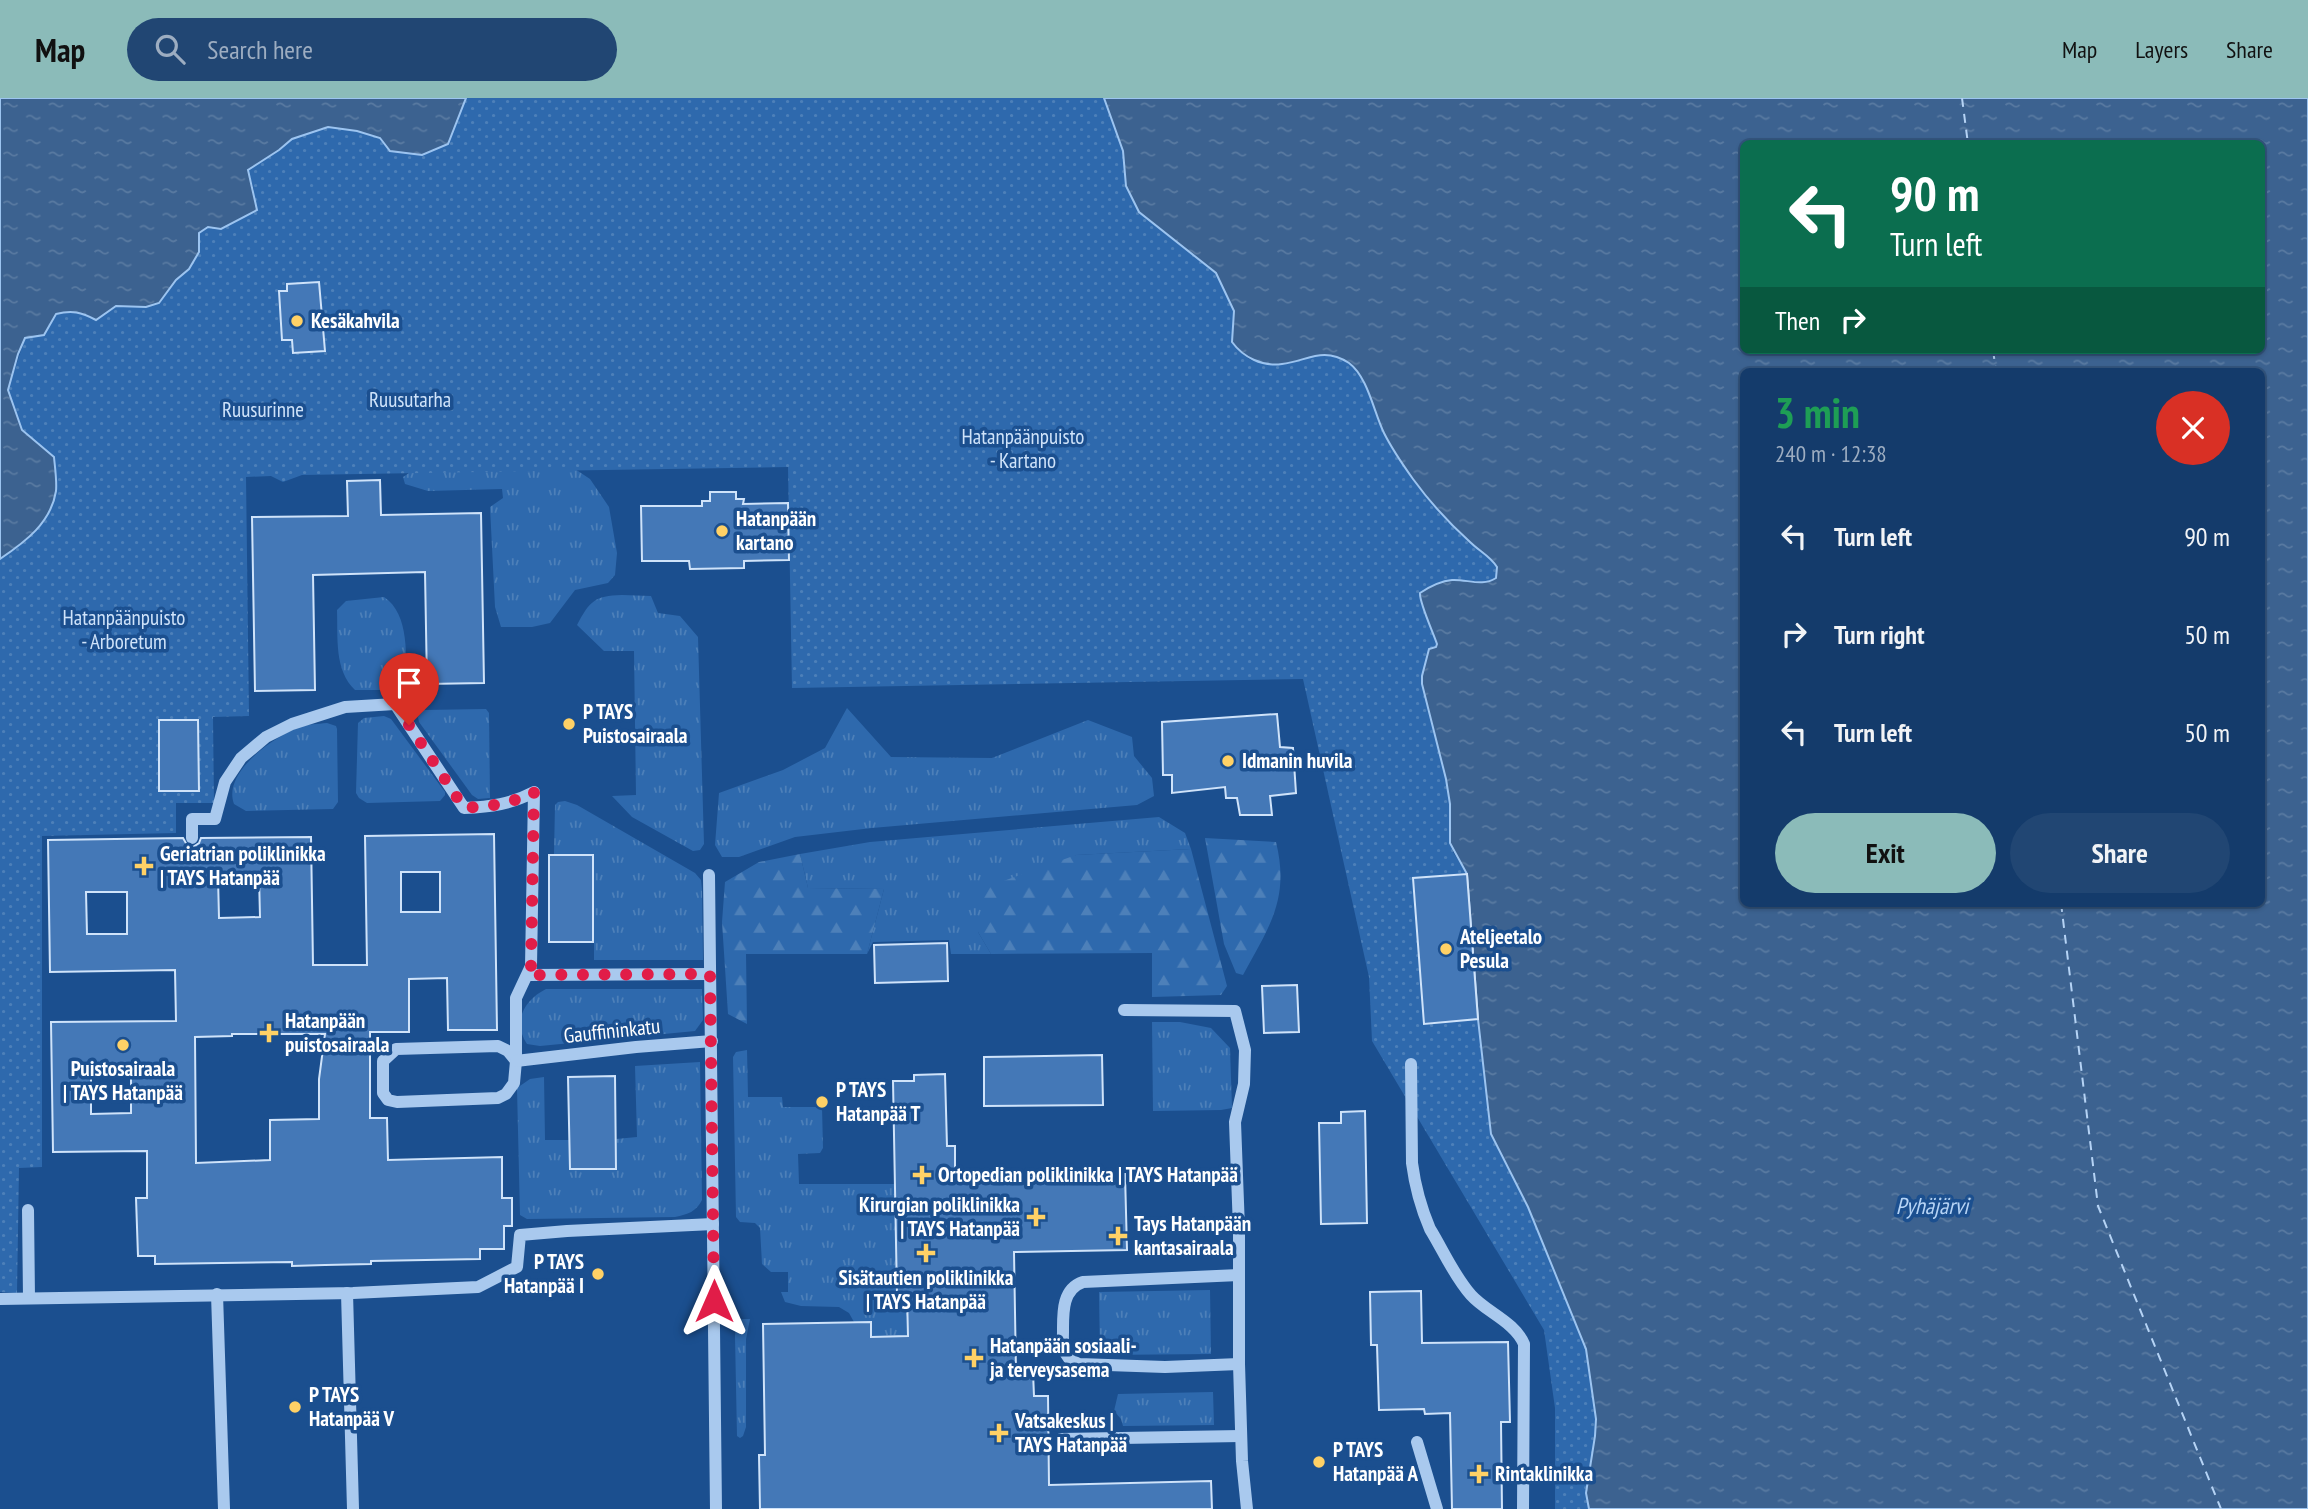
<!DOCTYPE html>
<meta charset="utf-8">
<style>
:root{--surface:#143b6b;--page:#214673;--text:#f1f3f6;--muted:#9dadc1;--line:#33557e;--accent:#8bbbb9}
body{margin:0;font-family:"PT Sans Narrow",sans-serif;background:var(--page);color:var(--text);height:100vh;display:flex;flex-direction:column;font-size:26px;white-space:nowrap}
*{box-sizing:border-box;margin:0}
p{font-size:23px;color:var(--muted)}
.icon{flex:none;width:38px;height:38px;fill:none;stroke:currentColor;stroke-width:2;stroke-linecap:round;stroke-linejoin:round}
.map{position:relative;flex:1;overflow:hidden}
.drawer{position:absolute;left:1740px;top:270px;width:525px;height:539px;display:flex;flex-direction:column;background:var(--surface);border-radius:10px;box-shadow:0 2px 5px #0004,0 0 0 2px var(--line)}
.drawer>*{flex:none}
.guide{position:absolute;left:1740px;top:42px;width:525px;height:214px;border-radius:10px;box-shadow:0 2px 5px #0004,0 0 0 2px var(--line);background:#0b6e4f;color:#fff;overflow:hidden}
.pin{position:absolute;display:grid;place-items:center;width:60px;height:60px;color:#fff;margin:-72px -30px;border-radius:50% 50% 50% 0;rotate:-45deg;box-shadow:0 0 7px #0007}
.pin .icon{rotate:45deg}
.me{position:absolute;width:77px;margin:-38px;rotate:0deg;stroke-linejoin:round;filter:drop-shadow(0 0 5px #0008)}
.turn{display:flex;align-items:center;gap:24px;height:147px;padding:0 35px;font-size:32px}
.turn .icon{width:91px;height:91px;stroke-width:2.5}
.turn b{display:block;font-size:49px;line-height:60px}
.then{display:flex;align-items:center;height:66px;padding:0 35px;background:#0003;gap:14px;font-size:26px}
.round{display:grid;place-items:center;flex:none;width:74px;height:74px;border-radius:37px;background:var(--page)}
.overview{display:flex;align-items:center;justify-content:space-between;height:119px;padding:0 35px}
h1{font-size:42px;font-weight:800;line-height:52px;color:#1e9e55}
.button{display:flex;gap:14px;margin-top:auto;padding:14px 35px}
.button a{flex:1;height:80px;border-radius:42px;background:var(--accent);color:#111;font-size:28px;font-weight:800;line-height:80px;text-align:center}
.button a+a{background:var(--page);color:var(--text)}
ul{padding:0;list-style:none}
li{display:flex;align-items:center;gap:21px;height:98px;padding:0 35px}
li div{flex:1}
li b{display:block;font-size:26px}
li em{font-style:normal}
header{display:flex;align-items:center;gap:42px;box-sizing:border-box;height:98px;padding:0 35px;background:var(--accent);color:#111}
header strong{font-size:33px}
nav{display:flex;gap:38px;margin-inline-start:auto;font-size:24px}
.search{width:490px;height:63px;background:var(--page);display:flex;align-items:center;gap:18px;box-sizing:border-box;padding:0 24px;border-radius:38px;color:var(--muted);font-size:26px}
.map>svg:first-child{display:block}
</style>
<header>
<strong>Map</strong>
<div class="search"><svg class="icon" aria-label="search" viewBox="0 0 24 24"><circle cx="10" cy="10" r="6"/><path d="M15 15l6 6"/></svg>Search here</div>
<nav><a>Map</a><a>Layers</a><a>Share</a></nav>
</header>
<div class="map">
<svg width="2308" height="1411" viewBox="0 0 2308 1411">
<defs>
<pattern id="grass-tufts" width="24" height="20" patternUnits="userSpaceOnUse" patternTransform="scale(1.75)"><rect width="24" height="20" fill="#2e69ad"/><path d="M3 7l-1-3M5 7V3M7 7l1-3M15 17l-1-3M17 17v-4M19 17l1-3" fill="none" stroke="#4d80b9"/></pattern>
<pattern id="forest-firs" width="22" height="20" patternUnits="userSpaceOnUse" patternTransform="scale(1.75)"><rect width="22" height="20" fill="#2e69ad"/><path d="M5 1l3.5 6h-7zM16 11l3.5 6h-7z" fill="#4d80b9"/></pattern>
<pattern id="park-dots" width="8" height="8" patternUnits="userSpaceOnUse" patternTransform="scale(1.75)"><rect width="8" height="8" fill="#2e69ad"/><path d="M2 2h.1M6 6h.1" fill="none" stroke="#4d80b9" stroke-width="1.8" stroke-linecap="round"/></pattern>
<pattern id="water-ripples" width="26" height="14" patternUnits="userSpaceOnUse" patternTransform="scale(1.75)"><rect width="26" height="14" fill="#3c6290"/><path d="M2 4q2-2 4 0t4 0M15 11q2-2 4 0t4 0" fill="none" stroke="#597aa1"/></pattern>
</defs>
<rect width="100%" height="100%" fill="#1b4f8f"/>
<!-- grass -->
<g fill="url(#grass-tufts)">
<path d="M 575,371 L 590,381 L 609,409 L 617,455 L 615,477 L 608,485 L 575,492 L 550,525 L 532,529 L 501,529 L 495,509 L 490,409 L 503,400 L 502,391 L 428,393 L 405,386 L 403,379 L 412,373 Z"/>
<path d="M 622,497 L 651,498 L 658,515 L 680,518 L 698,539 L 704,746 L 700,752 L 693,753 L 632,719 L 612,698 L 636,697 L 634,553 L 604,553 L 577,527 C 590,503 594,498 622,497 Z"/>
<path d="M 384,499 C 410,516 406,560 406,588 L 403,592 L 355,592 C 334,572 338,539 337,512 L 346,503 Z"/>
<path d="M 847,610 L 891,659 L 992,660 L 1088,622 L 1132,639 L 1134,658 L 1152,680 L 1154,698 L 1137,707 L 872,730 L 795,739 L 739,759 L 722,759 L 715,747 L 719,695 L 783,672 L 825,650 Z"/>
<path d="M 486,611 L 489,615 L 490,700 L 478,701 L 472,697 L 419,624 L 418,619 L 424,612 Z"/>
<path d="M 384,618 L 391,621 L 445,694 L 445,697 L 440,703 L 367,705 L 359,700 L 356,695 L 358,625 L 364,620 Z"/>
<path d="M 327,625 L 336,628 L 337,631 L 338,704 L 333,711 L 246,713 L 234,706 C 222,674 275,638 300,629 C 308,626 318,626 327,625 Z"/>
<path d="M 565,703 L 577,707 L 695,775 L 701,782 L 702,791 L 703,862 L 594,862 L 594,757 L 554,756 L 555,707 L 558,704 Z"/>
<path d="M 1159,719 L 1185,735 L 1191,751 L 1076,757 L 978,834 L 991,856 L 951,856 L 949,842 L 873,844 L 867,856 L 884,791 L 808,790 L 800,756 L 870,744 Z"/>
<path d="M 546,891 L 702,891 L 703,922 L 695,933 L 540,948 L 527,946 C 512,924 524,902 546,891 Z"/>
<path d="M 1152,924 L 1180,924 L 1211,930 L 1230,950 L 1232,1010 L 1221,1012 L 1153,1013 Z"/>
<path d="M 747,952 L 748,999 L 782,999 L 783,1009 L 822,1009 L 823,1050 L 820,1055 L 798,1056 L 799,1086 L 895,1086 L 897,1197 L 907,1197 L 908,1238 L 871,1239 L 854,1224 L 849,1215 L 839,1209 L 801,1208 L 785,1204 L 781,1194 L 788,1194 L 788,1174 L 771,1174 L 762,1166 L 760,1130 L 755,1125 L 740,1124 L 736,1119 L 733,959 L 736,954 Z"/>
<path d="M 700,964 L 702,1102 C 696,1114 688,1116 675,1119 L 527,1121 L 520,1117 L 517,990 L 530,981 L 544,979 L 545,1042 L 569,1042 L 570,1071 L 616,1071 L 616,1041 L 637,1039 L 635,968 Z"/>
<path d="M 1210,1192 L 1211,1256 L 1100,1257 L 1099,1194 Z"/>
<path d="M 740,1221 L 750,1221 L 746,1241 L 746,1329 L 743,1338 L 740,1340 L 737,1338 L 735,1238 L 736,1227 Z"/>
<path d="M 1213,1294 L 1214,1327 L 1123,1328 L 1121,1321 L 1114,1313 L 1118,1296 Z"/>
</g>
<!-- forest -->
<g fill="url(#forest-firs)">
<path d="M 1205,740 L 1276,744 C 1290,801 1269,829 1243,877 L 1236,875 L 1224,846 Z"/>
<path d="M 1191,751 L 1227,888 L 1221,897 L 1152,899 L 1152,855 L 991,856 L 978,834 L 984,790 L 1076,757 Z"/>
<path d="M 800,756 L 808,790 L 884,791 L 867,856 L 746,856 L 747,926 L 728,916 L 722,824 L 725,784 L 759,764 Z"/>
</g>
<!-- park -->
<path fill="url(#park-dots)" d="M 466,0 L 1104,0 L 1123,53 L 1126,88 L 1139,114 L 1216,175 L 1234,213 L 1232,243 C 1237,249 1244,259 1251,262 C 1287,276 1310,245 1345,263 C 1369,276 1373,317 1386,338 C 1408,372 1434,406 1462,436 C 1473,448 1488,455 1497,469 L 1496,480 L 1491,484 L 1452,482 L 1428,490 L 1420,495 C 1419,505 1433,533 1437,546 L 1436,549 L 1431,550 L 1424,595 L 1446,681 L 1450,706 L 1453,754 L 1467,776 L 1478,921 L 1491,1036 L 1528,1109 L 1585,1246 L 1596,1321 L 1595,1338 L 1586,1395 L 1589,1411 L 1555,1411 L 1555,1310 L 1544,1232 L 1372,943 L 1369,879 L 1303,581 L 792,590 L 788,369 L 302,377 L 283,384 L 271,378 L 246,379 L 249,618 L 213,619 L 214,705 L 176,705 L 176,735 L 42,738 L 42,1069 L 19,1070 L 17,1195 L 0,1194 L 0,461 L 20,447 L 54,359 L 22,332 L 8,292 L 25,240 L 44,237 L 56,216 C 72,212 81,214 96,221 L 116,208 L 145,209 L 159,205 L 176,182 L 189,171 L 199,154 L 199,135 L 254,92 L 248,72 L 279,52 L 292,41 L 328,29 L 357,33 L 380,40 L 448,46 Z"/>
<!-- water -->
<g fill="url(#water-ripples)" stroke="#9cc4f0" stroke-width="2" fill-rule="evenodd">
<path d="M 0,0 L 466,0 L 448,46 L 422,57 L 390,53 L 380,40 L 357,33 L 328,29 L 292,41 L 279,52 L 248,72 L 257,112 L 221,131 L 208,129 L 199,135 L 199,154 L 189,171 L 176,182 L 159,205 L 146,209 L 116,208 L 96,222 C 81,214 72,212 56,216 L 44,237 L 25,240 L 18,256 L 8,292 L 22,332 L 54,359 C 55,370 57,383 56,393 C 51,425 25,444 0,461 Z"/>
<path d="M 1104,0 L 2308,0 L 2308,1411 L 1589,1411 L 1586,1395 L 1595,1338 L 1596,1321 L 1586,1251 L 1528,1109 L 1491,1036 L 1478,921 L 1467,776 L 1450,745 L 1450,706 L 1446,681 L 1422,586 L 1422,578 L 1429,551 L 1436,549 L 1437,546 C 1433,534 1419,504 1420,495 C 1429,489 1441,483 1452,482 C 1467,481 1482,489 1496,480 L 1497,469 C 1490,458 1479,453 1470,444 C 1450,426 1429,403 1413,381 C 1403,367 1392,351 1384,335 C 1374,315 1368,279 1349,265 C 1323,248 1307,263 1282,266 C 1262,269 1243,259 1232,244 L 1234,213 L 1216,175 L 1139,114 L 1126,88 L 1123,53 ZM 1743,46 L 2261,46 L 2261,252 L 1743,252 ZM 1743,273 L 2261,273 L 2261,805 L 1743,805 Z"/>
</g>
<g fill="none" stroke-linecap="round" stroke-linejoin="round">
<!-- ferry -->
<g stroke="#b5d3f5" stroke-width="2" stroke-dasharray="9 7" stroke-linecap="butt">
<path d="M 1962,0 L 1968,46"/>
<path d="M 1993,252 L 1996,273"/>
<path d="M 2061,805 L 2098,1108 L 2221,1411"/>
</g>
</g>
<!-- building -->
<g fill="#4478b7" stroke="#cfe3fa" stroke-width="2" fill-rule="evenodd">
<path d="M 319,184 L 325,253 L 293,255 L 292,242 L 282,242 L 279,193 L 287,193 L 287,186 Z"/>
<path d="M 380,382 L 381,417 L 481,415 L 484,585 L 427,586 L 425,474 L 313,477 L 315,592 L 255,593 L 252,419 L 348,418 L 347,383 Z"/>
<path d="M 710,394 L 736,394 L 736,401 L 744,401 L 743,406 L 788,405 L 789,462 L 744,463 L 744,470 L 690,471 L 689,463 L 642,463 L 641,408 L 702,408 L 702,403 L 710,403 Z"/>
<path d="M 1277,616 L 1280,649 L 1293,650 L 1296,695 L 1270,698 L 1272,717 L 1240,717 L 1237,700 L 1226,700 L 1225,689 L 1172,695 L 1172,677 L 1163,677 L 1162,624 Z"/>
<path d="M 159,622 L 198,622 L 199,693 L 159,693 Z"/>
<path d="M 494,736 L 497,932 L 448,932 L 447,880 L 409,881 L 409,934 L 370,934 L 370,1020 L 387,1020 L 388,1062 L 502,1059 L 502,1100 L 512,1100 L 512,1128 L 504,1128 L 504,1151 L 480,1151 L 480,1161 L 371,1163 L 371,1166 L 325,1167 L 292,1168 L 292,1164 L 155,1166 L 155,1158 L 138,1158 L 136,1100 L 147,1100 L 147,1053 L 53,1054 L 51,924 L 176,923 L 175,872 L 50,874 L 48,742 L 183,740 L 187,747 L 193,749 L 199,745 L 201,740 L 311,739 L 313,867 L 367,867 L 365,738 ZM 401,774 L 440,774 L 440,814 L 401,814 ZM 259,778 L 260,819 L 219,820 L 218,779 ZM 86,794 L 127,794 L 127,836 L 87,836 ZM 232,936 L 325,936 L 319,981 L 319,1021 L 270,1022 L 270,1062 L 196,1065 L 195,939 L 232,938 ZM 91,975 L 131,975 L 131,1015 L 91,1016 Z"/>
<rect x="549" y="757" width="44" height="87"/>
<path d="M 1467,776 L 1478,921 L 1424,926 L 1413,780 Z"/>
<path d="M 947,845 L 948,883 L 875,885 L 874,847 Z"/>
<path d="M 1297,887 L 1299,934 L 1264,935 L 1262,888 Z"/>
<path d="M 1102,957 L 1103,1007 L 984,1008 L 984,959 Z"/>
<path d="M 945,976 L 947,1048 L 955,1048 L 955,1080 L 1125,1076 L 1127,1152 L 1014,1154 L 1016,1274 L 1033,1274 L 1034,1298 L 1048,1298 L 1049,1387 L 1211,1383 L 1212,1411 L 760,1411 L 759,1357 L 765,1357 L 763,1226 L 871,1224 L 871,1239 L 908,1238 L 907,1197 L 897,1197 L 893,983 L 914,983 L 914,977 Z"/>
<path d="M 615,978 L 616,1071 L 570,1071 L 568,979 Z"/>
<path d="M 1365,1013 L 1367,1125 L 1321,1126 L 1319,1025 L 1341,1025 L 1341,1014 Z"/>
<path d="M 1421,1193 L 1422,1245 L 1508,1244 L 1510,1324 L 1501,1324 L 1502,1411 L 1452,1411 L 1450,1315 L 1425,1316 L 1424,1311 L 1379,1312 L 1377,1247 L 1371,1247 L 1370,1194 Z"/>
</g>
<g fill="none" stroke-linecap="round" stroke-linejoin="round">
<!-- minor -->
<g stroke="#a9c9ee" stroke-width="12">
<path d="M 192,740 L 192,721 L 215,721 L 225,684 L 241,660 L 266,639 L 292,626 L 345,609 L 395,606 L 464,710 C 491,709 511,706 534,694 L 531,868 L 516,900 L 516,963 L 514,985 L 506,996 L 498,1000 L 397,1004 L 388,1002 L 383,995 L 383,963 L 396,951 L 498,948 L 508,953 L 516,963"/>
<path d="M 709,777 L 716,1411"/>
<path d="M 528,877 L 710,876"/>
<path d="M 1124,912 L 1235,913 L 1245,952 L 1244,986 L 1235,1024 L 1239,1131 L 1239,1266 L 1242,1363 L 1247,1411"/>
<path d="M 516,963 L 636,949 L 712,943"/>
<path d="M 1411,966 L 1412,1065 C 1415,1088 1421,1110 1430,1131 C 1443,1152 1454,1178 1471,1197 C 1486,1214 1515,1224 1524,1246 L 1523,1411"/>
<path d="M 28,1112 L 29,1200"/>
<path d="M 1239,1177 L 1083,1184 C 1062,1191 1063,1215 1063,1233 C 1063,1241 1062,1249 1066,1256 C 1069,1262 1074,1264 1079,1266 L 1165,1269 L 1239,1266"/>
<path d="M 347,1195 L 353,1411"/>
<path d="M 217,1196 L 224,1411"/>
<path d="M 0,1201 L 353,1195 L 478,1189 L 517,1169 L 520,1137 L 567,1133 L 713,1126"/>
<path d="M 1061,1341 L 1241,1338"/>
<path d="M 1417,1344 L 1437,1411"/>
</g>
</g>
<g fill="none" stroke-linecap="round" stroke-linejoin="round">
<!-- route -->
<path stroke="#e11d48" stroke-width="12" stroke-dasharray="0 21.6" d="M 409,627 L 464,710 C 491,708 511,706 534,694 L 531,868 L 528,877 L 710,876 L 714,1203"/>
</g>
<!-- markers -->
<g fill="#ffd166" stroke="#1b4f8f" stroke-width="2.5">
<circle cx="297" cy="223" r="7"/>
<circle cx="722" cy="433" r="7"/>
<circle cx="569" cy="626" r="7"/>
<circle cx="1228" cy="663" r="7"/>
<path d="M140.5 757.5h7v7h7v7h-7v7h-7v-7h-7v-7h7z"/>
<circle cx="1446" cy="851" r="7"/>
<path d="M265.5 924.5h7v7h7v7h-7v7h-7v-7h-7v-7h7z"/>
<circle cx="123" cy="947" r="7"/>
<circle cx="822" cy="1004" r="7"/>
<path d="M918.5 1066.5h7v7h7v7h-7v7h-7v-7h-7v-7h7z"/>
<path d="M1032.5 1108.5h7v7h7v7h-7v7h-7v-7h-7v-7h7z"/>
<path d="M1114.5 1127.5h7v7h7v7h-7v7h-7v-7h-7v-7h7z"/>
<path d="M922.5 1144.5h7v7h7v7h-7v7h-7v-7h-7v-7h7z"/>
<circle cx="598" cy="1176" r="7"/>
<path d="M970.5 1249.5h7v7h7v7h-7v7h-7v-7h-7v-7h7z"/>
<circle cx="295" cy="1309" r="7"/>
<path d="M995.5 1324.5h7v7h7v7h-7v7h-7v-7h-7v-7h7z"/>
<circle cx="1319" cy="1364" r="7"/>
<path d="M1475.5 1365.5h7v7h7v7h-7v7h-7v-7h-7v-7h7z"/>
</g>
<g text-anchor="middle" stroke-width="7" stroke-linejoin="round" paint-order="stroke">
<!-- poi labels -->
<g font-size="21" font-weight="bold" fill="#fff" stroke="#1b4f8f" text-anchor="start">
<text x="311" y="230">Kesäkahvila</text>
<text x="736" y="428">Hatanpään<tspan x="736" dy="24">kartano</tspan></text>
<text x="583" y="621">P TAYS<tspan x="583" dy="24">Puistosairaala</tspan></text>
<text x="1242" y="670">Idmanin huvila</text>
<text x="160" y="763">Geriatrian poliklinikka<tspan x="160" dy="24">| TAYS Hatanpää</tspan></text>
<text x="1460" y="846">Ateljeetalo<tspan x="1460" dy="24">Pesula</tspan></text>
<text x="285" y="930">Hatanpään<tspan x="285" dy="24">puistosairaala</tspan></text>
<text x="123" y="978" text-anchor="middle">Puistosairaala<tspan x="123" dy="24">| TAYS Hatanpää</tspan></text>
<text x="836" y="999">P TAYS<tspan x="836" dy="24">Hatanpää T</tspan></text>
<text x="938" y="1084">Ortopedian poliklinikka | TAYS Hatanpää</text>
<text x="1020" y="1114" text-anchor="end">Kirurgian poliklinikka<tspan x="1020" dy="24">| TAYS Hatanpää</tspan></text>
<text x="1134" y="1133">Tays Hatanpään<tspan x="1134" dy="24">kantasairaala</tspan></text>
<text x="584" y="1171" text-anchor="end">P TAYS<tspan x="584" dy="24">Hatanpää I</tspan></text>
<text x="926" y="1187" text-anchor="middle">Sisätautien poliklinikka<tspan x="926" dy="24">| TAYS Hatanpää</tspan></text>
<text x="990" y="1255">Hatanpään sosiaali-<tspan x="990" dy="24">ja terveysasema</tspan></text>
<text x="309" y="1304">P TAYS<tspan x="309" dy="24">Hatanpää V</tspan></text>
<text x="1015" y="1330">Vatsakeskus |<tspan x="1015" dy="24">TAYS Hatanpää</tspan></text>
<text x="1333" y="1359">P TAYS<tspan x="1333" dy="24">Hatanpää A</tspan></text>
<text x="1495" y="1383">Rintaklinikka</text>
</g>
<!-- park labels -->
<g font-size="21" fill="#cfe3fa" stroke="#1b4f8f">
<text x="410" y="309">Ruusutarha</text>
<text x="263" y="319">Ruusurinne</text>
<text x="1023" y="346">Hatanpäänpuisto<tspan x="1023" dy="24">- Kartano</tspan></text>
<text x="124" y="527">Hatanpäänpuisto<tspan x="124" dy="24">- Arboretum</tspan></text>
</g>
<!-- street labels -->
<g font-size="21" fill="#fff" stroke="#1b4f8f">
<text transform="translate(612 933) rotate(-6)" y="7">Gauffininkatu</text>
</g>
<!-- water labels -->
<g font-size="23" font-style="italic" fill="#b5d3f5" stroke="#1b4f8f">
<text x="1932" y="1116">Pyhäjärvi</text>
</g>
</g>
</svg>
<div class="pin" style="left:409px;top:627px;background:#d93025"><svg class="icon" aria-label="arrive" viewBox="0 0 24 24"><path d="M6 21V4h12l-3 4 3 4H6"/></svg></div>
<svg class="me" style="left:714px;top:1203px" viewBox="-20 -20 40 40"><path d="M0-17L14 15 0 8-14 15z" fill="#e11d48" stroke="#fff" stroke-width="4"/></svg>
<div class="guide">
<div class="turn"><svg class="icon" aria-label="left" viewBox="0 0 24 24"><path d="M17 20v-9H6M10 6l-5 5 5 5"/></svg><div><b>90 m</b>Turn left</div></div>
<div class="then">Then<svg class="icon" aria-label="right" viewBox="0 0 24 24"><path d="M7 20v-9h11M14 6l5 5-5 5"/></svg></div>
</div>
<section class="drawer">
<div class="overview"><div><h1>3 min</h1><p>240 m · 12:38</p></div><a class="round" style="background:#d93025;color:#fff"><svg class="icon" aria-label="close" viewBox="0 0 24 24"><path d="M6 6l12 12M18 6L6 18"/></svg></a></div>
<ul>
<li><svg class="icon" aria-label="left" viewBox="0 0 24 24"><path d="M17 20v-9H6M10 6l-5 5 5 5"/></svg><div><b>Turn left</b></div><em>90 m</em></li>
<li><svg class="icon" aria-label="right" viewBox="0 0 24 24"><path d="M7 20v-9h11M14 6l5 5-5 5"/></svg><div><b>Turn right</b></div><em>50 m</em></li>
<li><svg class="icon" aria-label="left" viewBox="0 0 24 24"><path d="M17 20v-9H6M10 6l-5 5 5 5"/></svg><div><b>Turn left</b></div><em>50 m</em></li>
</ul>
<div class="button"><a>Exit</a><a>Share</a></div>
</section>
</div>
